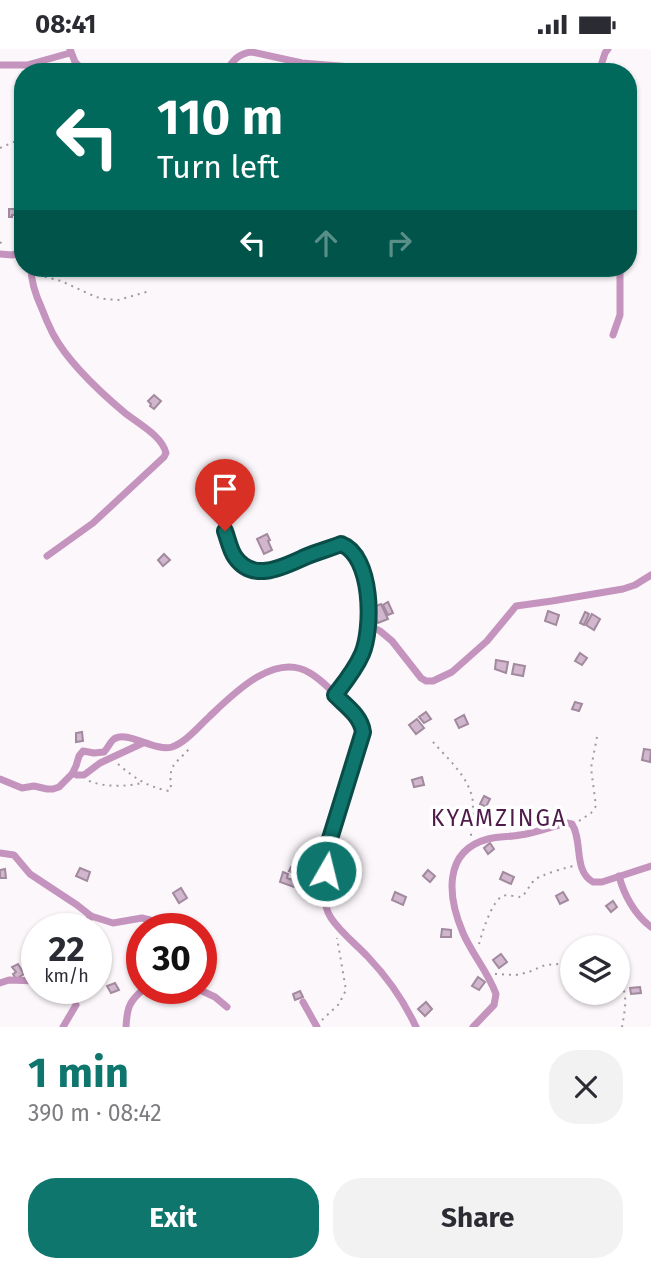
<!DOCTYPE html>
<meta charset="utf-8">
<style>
:root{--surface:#fff;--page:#f2f2f3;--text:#2b2b33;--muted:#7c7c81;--accent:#0f766e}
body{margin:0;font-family:"Fira Sans",sans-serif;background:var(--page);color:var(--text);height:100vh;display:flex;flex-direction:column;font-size:26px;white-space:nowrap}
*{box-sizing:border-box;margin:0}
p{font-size:23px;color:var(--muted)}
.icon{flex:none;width:38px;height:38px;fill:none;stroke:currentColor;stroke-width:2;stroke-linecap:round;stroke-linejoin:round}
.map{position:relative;height:978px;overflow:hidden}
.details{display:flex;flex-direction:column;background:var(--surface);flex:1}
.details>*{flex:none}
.banner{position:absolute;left:14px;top:14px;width:623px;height:214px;border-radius:28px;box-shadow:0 2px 5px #0004;background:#00695c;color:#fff;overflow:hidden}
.buttons{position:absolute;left:560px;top:886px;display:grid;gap:14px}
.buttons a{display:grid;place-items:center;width:70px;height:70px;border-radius:50%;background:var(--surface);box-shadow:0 2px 5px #0004;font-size:35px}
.speed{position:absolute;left:21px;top:864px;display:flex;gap:14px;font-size:35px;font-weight:700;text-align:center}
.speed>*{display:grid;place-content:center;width:91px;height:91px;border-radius:50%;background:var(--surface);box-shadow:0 2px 5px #0004;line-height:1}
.speed small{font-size:18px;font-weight:400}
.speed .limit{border:10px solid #d22;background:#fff;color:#111}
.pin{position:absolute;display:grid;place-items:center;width:60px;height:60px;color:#fff;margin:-72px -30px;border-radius:50% 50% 50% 0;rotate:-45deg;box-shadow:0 0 7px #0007}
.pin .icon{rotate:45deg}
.me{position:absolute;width:77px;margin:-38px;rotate:8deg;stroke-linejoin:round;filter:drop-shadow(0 0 5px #0008)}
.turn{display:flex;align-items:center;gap:24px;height:147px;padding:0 28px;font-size:32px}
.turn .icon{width:91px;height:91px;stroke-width:2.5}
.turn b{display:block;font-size:49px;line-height:60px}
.lanes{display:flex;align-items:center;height:66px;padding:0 28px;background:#0003;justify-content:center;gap:35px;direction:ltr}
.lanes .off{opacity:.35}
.round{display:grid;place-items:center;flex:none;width:74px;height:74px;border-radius:28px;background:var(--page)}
.head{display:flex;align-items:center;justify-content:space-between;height:119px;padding:0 28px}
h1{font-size:42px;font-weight:700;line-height:52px;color:var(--accent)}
.action{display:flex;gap:14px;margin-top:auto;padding:14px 28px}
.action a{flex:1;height:80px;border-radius:28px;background:var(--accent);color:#fff;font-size:28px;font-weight:700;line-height:80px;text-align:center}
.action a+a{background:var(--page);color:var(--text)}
.status{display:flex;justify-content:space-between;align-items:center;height:49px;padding:0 35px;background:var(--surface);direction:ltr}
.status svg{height:19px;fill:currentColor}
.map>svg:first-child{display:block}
</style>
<div class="status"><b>08:41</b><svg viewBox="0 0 49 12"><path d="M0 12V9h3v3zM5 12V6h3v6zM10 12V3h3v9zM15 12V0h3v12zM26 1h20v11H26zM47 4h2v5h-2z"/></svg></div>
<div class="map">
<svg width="651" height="978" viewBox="0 0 651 978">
<rect width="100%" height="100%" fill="#fcf7fb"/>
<!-- building -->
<g fill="#d1b7cd" stroke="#a2899e" stroke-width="2">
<path d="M 23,97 L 23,111 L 21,112 L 17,98 Z"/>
<path d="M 9,160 L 23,160 L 23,170 L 17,169 L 18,166 L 12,166 L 12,168 L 9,168 Z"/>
<path d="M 154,346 L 161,352 L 154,360 L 150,357 L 151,355 L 148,352 Z"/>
<path d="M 267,485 L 270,491 L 268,492 L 272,501 L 264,505 L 257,490 Z"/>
<path d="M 164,505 L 170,511 L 163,517 L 158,511 Z"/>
<path d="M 388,553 L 393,564 L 388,566 L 383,556 Z"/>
<path d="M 381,555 L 388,570 L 378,574 L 371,559 Z"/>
<path d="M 548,562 L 559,566 L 556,576 L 545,572 Z"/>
<path d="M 585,563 L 589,565 L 584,576 L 580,574 Z"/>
<path d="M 592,565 L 600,570 L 594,581 L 586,576 Z"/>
<path d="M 580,604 L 587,609 L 582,616 L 575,612 Z"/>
<path d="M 496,611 L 508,613 L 506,624 L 495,620 Z"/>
<path d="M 514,615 L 525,617 L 523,627 L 512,625 Z"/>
<path d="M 575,653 L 582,655 L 579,662 L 572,660 Z"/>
<path d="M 426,663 L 431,670 L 424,674 L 419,668 Z"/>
<path d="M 464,666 L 468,675 L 459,679 L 455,671 Z"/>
<path d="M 417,670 L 424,679 L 416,685 L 409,676 Z"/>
<path d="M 82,683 L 83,692 L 76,693 L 76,684 Z"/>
<path d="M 644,700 L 651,701 L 650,713 L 642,711 Z"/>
<path d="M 422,728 L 424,736 L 414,738 L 412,731 Z"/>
<path d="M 484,747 L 490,750 L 486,758 L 480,755 Z"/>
<path d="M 481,763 L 488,766 L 485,772 L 478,768 Z"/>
<path d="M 490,794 L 494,800 L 488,805 L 484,799 Z"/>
<path d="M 291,818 L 304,823 L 303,826 L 310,829 L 305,840 L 295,836 L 299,827 L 289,822 Z"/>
<path d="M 80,819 L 90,823 L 87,832 L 76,827 Z"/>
<path d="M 5,820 L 6,829 L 0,829 L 0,821 Z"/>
<path d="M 428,821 L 435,827 L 430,833 L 423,827 Z"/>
<path d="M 283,823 L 288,825 L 287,829 L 295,832 L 294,838 L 280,833 Z"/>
<path d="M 503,823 L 514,828 L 511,835 L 500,830 Z"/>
<path d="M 181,839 L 187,849 L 179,854 L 173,844 Z"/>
<path d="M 395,843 L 406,848 L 403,856 L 392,851 Z"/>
<path d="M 563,843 L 568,851 L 560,855 L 556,847 Z"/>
<path d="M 613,852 L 617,858 L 611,863 L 606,857 Z"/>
<path d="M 442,880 L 451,881 L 451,888 L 441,888 Z"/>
<path d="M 501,905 L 507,913 L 499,919 L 493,911 Z"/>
<path d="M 18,915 L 24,925 L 16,930 L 13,925 L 16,923 L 12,918 Z"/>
<path d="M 478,928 L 485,933 L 479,941 L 472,937 Z"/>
<path d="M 115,934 L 119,941 L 111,944 L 107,937 Z"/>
<path d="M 640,938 L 641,944 L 631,945 L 630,939 Z"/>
<path d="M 300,942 L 303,948 L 295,951 L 293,945 Z"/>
<path d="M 426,953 L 432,960 L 425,967 L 418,960 Z"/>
</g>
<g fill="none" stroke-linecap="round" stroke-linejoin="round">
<!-- path -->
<g stroke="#a0999f" stroke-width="2" stroke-dasharray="2 5" stroke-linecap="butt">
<path d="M 0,99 L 23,89"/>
<path d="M 0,193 L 4,197"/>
<path d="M 38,226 L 61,232 L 96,248 L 105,250 L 118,251 L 150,242"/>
<path d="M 433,693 C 448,710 471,730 473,754 C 473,765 471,777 471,788"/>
<path d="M 118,715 C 134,729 148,738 169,742 L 171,740 C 169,714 173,718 189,700 L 189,696"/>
<path d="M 89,732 C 104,738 125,738 142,734"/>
<path d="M 579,772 L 591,764 L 596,757 L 591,719 L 597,688"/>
<path d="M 479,895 C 482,884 492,851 503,847 C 508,845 516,848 521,848 C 528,843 529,835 536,830 C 541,826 567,818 574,817"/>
<path d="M 495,925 L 516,926 L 529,923 L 545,916 L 572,914"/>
<path d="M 618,929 C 629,944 625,960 622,978"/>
<path d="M 322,971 L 339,955 L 346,941 L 337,889"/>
</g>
<!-- street -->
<g stroke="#c594be" stroke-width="7">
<path d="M 70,0 L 75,13 L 85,23"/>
<path d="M 0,16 L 27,16 L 70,4"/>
<path d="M 226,23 C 232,12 239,4 252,3 L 302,14 L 364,19"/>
<path d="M 599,23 L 605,4 L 608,0"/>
<path d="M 0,205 L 12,206 L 23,203"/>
<path d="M 31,219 C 31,233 36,247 42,260 C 45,268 49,277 53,285 C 68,313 100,343 125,364 C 139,375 162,387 166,404 L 164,408 L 93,474 L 47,507"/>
<path d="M 613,286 L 620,266 L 620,219"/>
<path d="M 225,483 C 228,490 230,502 235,508 C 253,534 283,518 305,508 C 316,503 329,500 341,495 C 373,507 373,579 362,605 C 355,621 345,633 335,647"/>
<path d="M 367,575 L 380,582 L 392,592 L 421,629 L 426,632 L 433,632 L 452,623 L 487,592 L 516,557 L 552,552 L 623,540 L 635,536 L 651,526"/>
<path d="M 73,724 L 77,726 L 84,726 L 100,714 L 143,694"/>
<path d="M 0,730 L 22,739 L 34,737 L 47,740 L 53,740 L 59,738 L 72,725 L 76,717 L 79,707 L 83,702 L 94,704 L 104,703 C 108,699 110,693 114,690 C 127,681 155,703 172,698 C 186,693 198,678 209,668 C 233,645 275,602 310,624 C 328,635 342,653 357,668 L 362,675 L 363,683 C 353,723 307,834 331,869 C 341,884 356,895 368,908 C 387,928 404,952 416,978"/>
<path d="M 0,804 L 14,806 L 30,825 L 77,856 L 91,867 L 113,874 L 142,869 L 150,871 L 154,880"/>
<path d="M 619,827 C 624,846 635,866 651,878"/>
<path d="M 83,880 L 91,867"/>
<path d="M 0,934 L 9,931 L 37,932"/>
<path d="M 198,940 L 215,948 L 227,958"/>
<path d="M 303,953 L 317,978"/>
<path d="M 63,978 L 76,956"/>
<path d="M 126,978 C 127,959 129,952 144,940"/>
<path d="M 473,978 L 494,956 L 496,945 C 488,923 472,905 463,884 C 448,849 442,802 488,790 C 499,787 510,788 520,786 C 536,784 552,777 567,774 L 572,775 C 583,792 573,822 593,833 L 602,833 L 651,817"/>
</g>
</g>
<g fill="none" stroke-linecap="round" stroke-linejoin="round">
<defs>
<path id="route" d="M 225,482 C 228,490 230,501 235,508 C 253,534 283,518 305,508 C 316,503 329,500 341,495 C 373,507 373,579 362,605 C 355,621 345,633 335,646 C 346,657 361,667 363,683 L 329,793 L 326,822"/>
</defs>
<!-- route casing -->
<use href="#route" stroke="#0a4d48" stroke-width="18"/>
<!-- route -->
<use href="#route" stroke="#0f766e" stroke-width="12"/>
</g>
<g text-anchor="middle" stroke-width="7" stroke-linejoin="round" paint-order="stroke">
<!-- quarter labels -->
<g font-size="23" letter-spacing="2" fill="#4e1b4a" stroke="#fff">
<text x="499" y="777">KYAMZINGA</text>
</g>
</g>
</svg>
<div class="buttons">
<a><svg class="icon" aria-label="layers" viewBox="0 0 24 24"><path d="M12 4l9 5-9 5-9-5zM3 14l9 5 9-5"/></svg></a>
</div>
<div class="speed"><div>22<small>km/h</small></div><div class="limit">30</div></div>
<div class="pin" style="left:225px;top:482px;background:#d93025"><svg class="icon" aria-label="arrive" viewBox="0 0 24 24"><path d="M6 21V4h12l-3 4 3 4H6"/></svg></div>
<svg class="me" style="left:326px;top:822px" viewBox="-20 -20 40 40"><circle r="17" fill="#0f766e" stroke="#fff" stroke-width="3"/><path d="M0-11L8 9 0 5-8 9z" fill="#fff"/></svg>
<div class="banner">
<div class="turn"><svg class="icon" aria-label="left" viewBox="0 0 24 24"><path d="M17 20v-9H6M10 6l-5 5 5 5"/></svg><div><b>110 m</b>Turn left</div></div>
<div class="lanes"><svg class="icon" aria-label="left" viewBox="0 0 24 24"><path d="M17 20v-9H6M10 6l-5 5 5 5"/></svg><svg class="icon off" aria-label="ahead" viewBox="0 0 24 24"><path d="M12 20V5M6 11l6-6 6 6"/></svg><svg class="icon off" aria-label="right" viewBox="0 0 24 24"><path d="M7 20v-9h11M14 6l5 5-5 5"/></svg></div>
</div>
</div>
<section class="details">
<div class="head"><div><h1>1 min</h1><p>390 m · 08:42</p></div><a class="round"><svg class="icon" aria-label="close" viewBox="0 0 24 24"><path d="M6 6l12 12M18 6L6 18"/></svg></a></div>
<div class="action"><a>Exit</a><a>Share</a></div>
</section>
